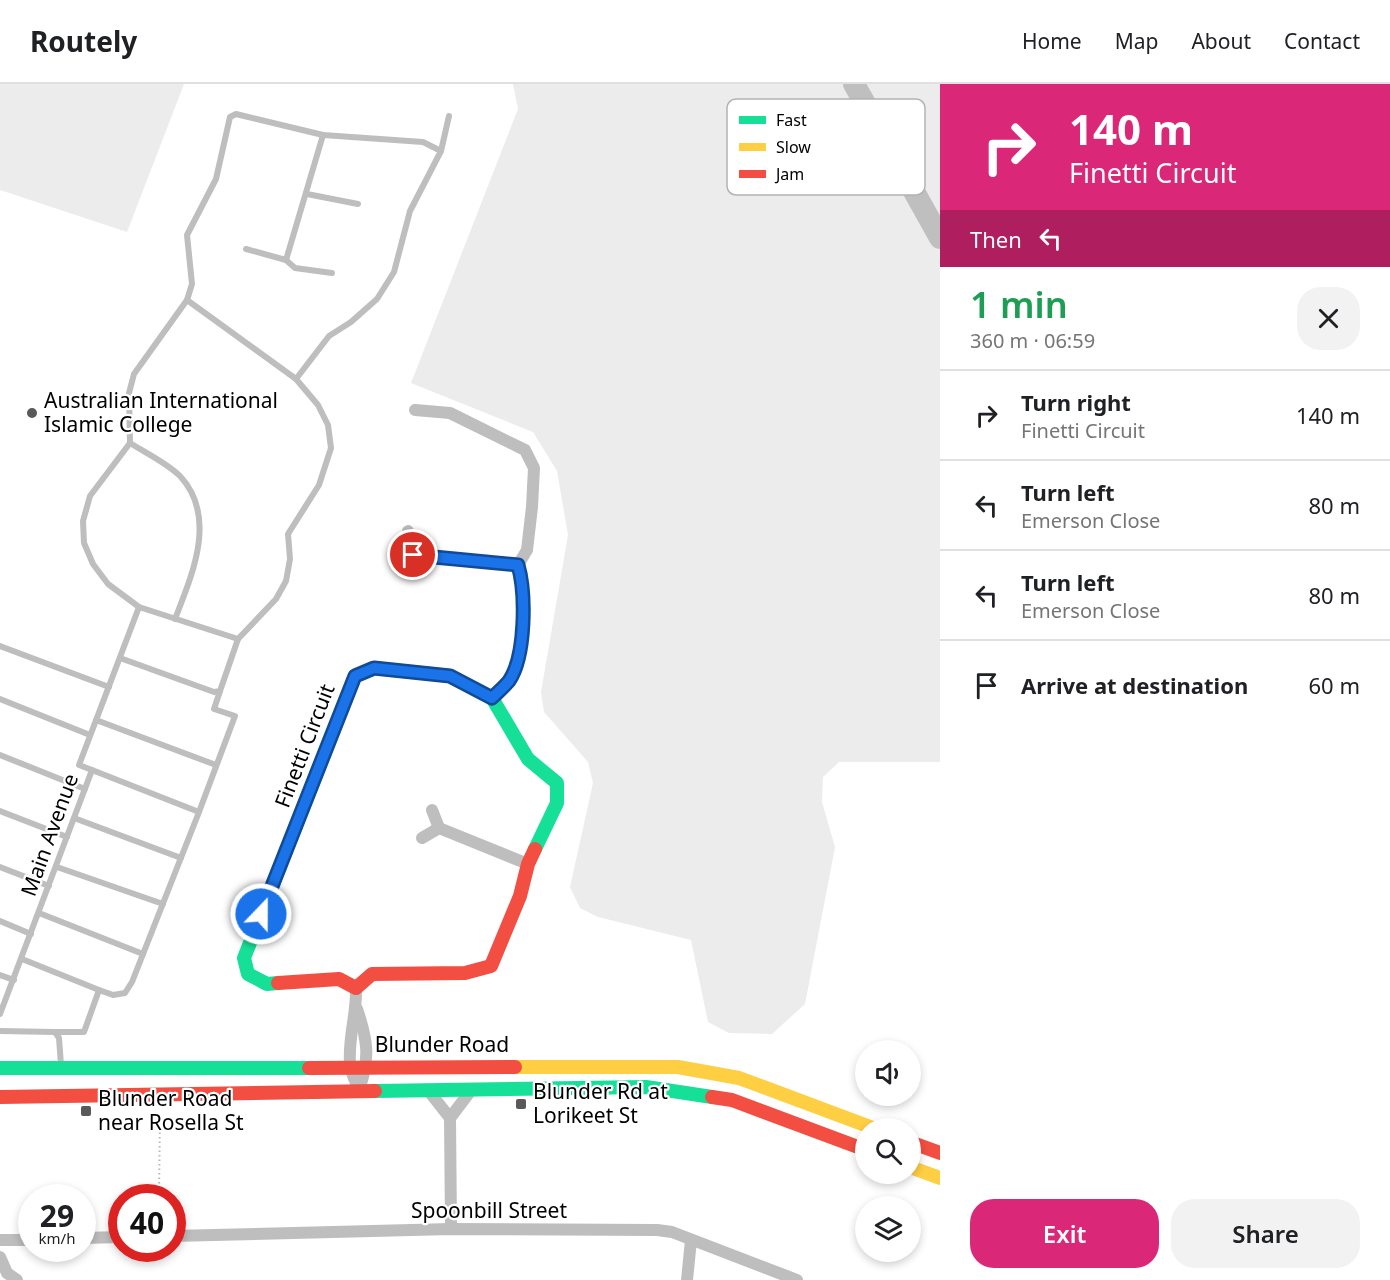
<!DOCTYPE html>
<meta charset="utf-8">
<style>
:root{--surface:#fff;--page:#f2f2f2;--text:#202124;--muted:#757577;--line:#e0e0e0;--accent:#db2777}
body{margin:0;font-family:"Noto Sans",sans-serif;background:var(--page);color:var(--text);height:100vh;display:flex;flex-direction:column;font-size:22px;white-space:nowrap}
*{box-sizing:border-box;margin:0}
p{font-size:20px;color:var(--muted)}
.icon{flex:none;width:33px;height:33px;fill:none;stroke:currentColor;stroke-width:2;stroke-linecap:round;stroke-linejoin:round}
.map{position:relative;flex:1;overflow:hidden}
.drawer{display:flex;flex-direction:column;background:var(--surface);width:450px}
.drawer>*{flex:none}
.banner{background:#db2777;color:#fff;overflow:hidden}
.tools{position:absolute;left:855px;top:956px;display:grid;gap:12px}
.tools a{display:grid;place-items:center;width:66px;height:66px;border-radius:50%;background:var(--surface);box-shadow:0 3px 9px #0003;font-size:30px}
.speed{position:absolute;left:18px;top:1100px;display:flex;gap:12px;font-size:30px;font-weight:700;text-align:center}
.speed>*{display:grid;place-content:center;width:78px;height:78px;border-radius:50%;background:var(--surface);box-shadow:0 3px 9px #0003;line-height:1}
.speed small{font-size:15px;font-weight:400}
.speed .limit{border:9px solid #d22;background:#fff;color:#111}
.pin{position:absolute;display:grid;place-items:center;width:51px;height:51px;color:#fff;margin:-26px;border:3px solid #fff;border-radius:50%;box-shadow:0 2px 6px #0007}
.me{position:absolute;width:66px;margin:-33px;rotate:22deg;stroke-linejoin:round;filter:drop-shadow(0 0 4px #0008)}
.turn{display:flex;align-items:center;gap:21px;height:126px;padding:0 30px;font-size:27px}
.turn .icon{width:78px;height:78px;stroke-width:2.5}
.turn b{display:block;font-size:42px;line-height:51px}
.then{display:flex;align-items:center;height:57px;padding:0 30px;background:#0003;gap:12px;font-size:22px}
.round{display:grid;place-items:center;flex:none;width:63px;height:63px;border-radius:24px;background:var(--page)}
.overview{display:flex;align-items:center;justify-content:space-between;height:102px;padding:0 30px}
h1{font-size:36px;font-weight:600;line-height:45px;color:#1e9e55}
.cta{display:flex;gap:12px;margin-top:auto;padding:12px 30px}
.cta a{flex:1;height:69px;border-radius:24px;background:var(--accent);color:#fff;font-size:24px;font-weight:600;line-height:69px;text-align:center}
.cta a+a{background:var(--page);color:var(--text)}
ul{padding:0;list-style:none}
li{display:flex;align-items:center;gap:18px;height:90px;padding:0 30px;border-top:2px solid var(--line)}
li div{flex:1}
li b{display:block;font-size:22px}
li em{font-style:normal}
header{display:flex;align-items:center;gap:36px;box-sizing:border-box;height:84px;padding:0 30px;background:var(--surface);border-bottom:2px solid var(--line)}
header strong{font-size:28px}
nav{display:flex;gap:33px;margin-inline-start:auto;font-size:21px}
main{display:flex;flex:1;min-height:0}
.map>svg:first-child{display:block}
</style>
<header>
<strong>Routely</strong>
<nav><a>Home</a><a>Map</a><a>About</a><a>Contact</a></nav>
</header>
<main>
<div class="map">
<svg width="940" height="1196" viewBox="0 0 940 1196">
<rect width="100%" height="100%" fill="#fff"/>
<!-- green -->
<g fill="#ececec">
<path d="M 0,0 L 184,0 L 127,148 L 0,106 Z"/>
<path d="M 513,0 L 940,0 L 940,678 L 839,678 L 823,693 L 822,718 L 835,763 L 805,920 L 772,950 L 729,949 L 708,938 L 691,856 L 598,833 L 580,824 L 570,803 L 593,699 L 588,678 L 544,628 L 541,608 L 568,451 L 557,387 L 533,348 L 411,299 L 518,25 Z"/>
</g>
<g fill="none" stroke-linecap="round" stroke-linejoin="round">
<!-- river -->
<path stroke="#bfbfbf" stroke-width="22" d="M 854,0 L 940,154"/>
<!-- path -->
<path stroke="#b9b9b9" stroke-width="2" stroke-dasharray="1.5 3" stroke-linecap="butt" d="M 159,1113 L 160,1028"/>
<!-- lane -->
<g stroke="#bebebe" stroke-width="6">
<path d="M 307,110 L 358,120"/>
<path d="M 246,165 L 286,176 L 295,184 L 332,189"/>
<path d="M 286,176 L 323,51"/>
<path d="M 296,295 L 329,252 L 351,238 L 377,215 L 394,188 L 410,127 L 441,67 L 449,32"/>
<path d="M 130,359 C 146,369 167,379 180,392 C 218,433 192,491 175,535"/>
<path d="M 238,555 L 139,523 L 108,500 L 93,480 L 84,459 L 83,437 L 90,412 L 130,359 L 129,309 L 134,290 L 187,216 L 192,200 L 187,151 L 216,95 L 230,33 L 236,30 L 323,51 L 423,58 L 441,67"/>
<path d="M 0,562 L 109,603"/>
<path d="M 120,574 L 214,608 L 220,607 L 238,555 L 276,515 L 286,497 L 290,475 L 288,450 L 319,401 L 331,364 L 328,341 L 318,321 L 296,295 L 187,216"/>
<path d="M 0,615 L 90,651"/>
<path d="M 96,636 L 216,681"/>
<path d="M 0,671 L 85,705"/>
<path d="M 92,686 L 199,728 L 235,632 L 214,625 L 220,607"/>
<path d="M 0,727 L 67,753"/>
<path d="M 74,734 L 181,774"/>
<path d="M 0,783 L 49,802"/>
<path d="M 57,783 L 163,820"/>
<path d="M 39,829 L 143,870"/>
<path d="M 0,837 L 31,850"/>
<path d="M 22,875 L 99,906 L 84,948 L 55,948"/>
<path d="M 0,891 L 14,896"/>
<path d="M 99,906 L 113,911 L 125,909 L 132,898 L 199,728"/>
<path d="M 0,930 L 92,686 L 79,681 L 139,523"/>
<path d="M 0,947 L 55,948 L 59,954 L 61,981"/>
</g>
<!-- street -->
<g stroke="#bebebe" stroke-width="12">
<path d="M 415,326 L 450,329 L 525,366 L 534,384 L 532,423 L 527,466 L 518,481"/>
<path d="M 408,447 L 413,471"/>
<path d="M 397,479 L 413,471 L 518,481 C 526,509 526,572 509,597 C 504,603 497,609 492,614"/>
<path d="M 432,726 L 439,744 L 528,780"/>
<path d="M 422,754 L 439,744"/>
<path d="M 356,904 C 357,929 348,954 350,979 C 350,988 356,998 359,1006"/>
<path d="M 357,925 C 368,957 370,975 359,1006"/>
<path d="M 428,1006 L 450,1034"/>
<path d="M 451,1145 L 450,1034 L 472,1005"/>
<path d="M 172,1152 L 451,1145 L 657,1146 L 672,1148 L 797,1196"/>
<path d="M 82,1154 L 122,1153"/>
<path d="M 0,1156 L 32,1156"/>
<path d="M 0,1173 L 7,1189 L 17,1196"/>
<path d="M 687,1196 L 691,1156"/>
</g>
<!-- fast -->
<g stroke="#16e098" stroke-width="14">
<path d="M 374,584 L 450,592 L 492,614 L 528,675 L 557,699 L 557,719 L 535,765"/>
<path d="M 278,899 L 267,900 L 248,890 L 244,874 L 334,645"/>
<path d="M 0,984 L 309,984"/>
<path d="M 375,1007 L 646,1003 L 712,1013"/>
</g>
<!-- slow -->
<g stroke="#ffcf43" stroke-width="14">
<path d="M 334,645 L 355,592 L 374,584"/>
<path d="M 515,983 L 678,983 L 739,994 L 873,1044"/>
<path d="M 910,1083 L 940,1094"/>
</g>
<!-- jam -->
<g stroke="#f24e42" stroke-width="14">
<path d="M 278,899 L 339,895 L 356,904 L 372,890 L 465,889 L 491,882 L 520,812 L 528,780 L 535,765"/>
<path d="M 309,984 L 515,983"/>
<path d="M 0,1013 L 375,1007"/>
<path d="M 712,1013 L 732,1016 L 866,1066"/>
<path d="M 910,1058 L 940,1069"/>
</g>
</g>
<g fill="none" stroke-linecap="round" stroke-linejoin="round">
<defs>
<path id="route" d="M 261,830 L 355,592 L 374,584 L 450,592 L 492,614 C 497,609 504,603 509,597 C 526,572 526,509 518,481 L 413,471"/>
</defs>
<!-- route casing -->
<use href="#route" stroke="#114b97" stroke-width="15"/>
<!-- route -->
<use href="#route" stroke="#1a73e8" stroke-width="10"/>
</g>
<!-- markers -->
<g fill="#595959" stroke="#fff" stroke-width="2">
<circle cx="32" cy="329" r="6"/>
<rect x="515" y="1014" width="12" height="12" rx="3"/>
<rect x="80" y="1021" width="12" height="12" rx="3"/>
</g>
<g text-anchor="middle" stroke-width="4.5" stroke-linejoin="round" paint-order="stroke">
<!-- poi labels -->
<g font-size="21" fill="#000" stroke="#fff" text-anchor="start">
<text x="44" y="324">Australian International<tspan x="44" dy="24">Islamic College</tspan></text>
<text x="533" y="1015">Blunder Rd at<tspan x="533" dy="24">Lorikeet St</tspan></text>
<text x="98" y="1022">Blunder Road<tspan x="98" dy="24">near Rosella St</tspan></text>
</g>
<!-- street labels -->
<g font-size="21" fill="#000" stroke="#fff">
<text transform="translate(305 662) rotate(-69)" y="7">Finetti Circuit</text>
<text transform="translate(50 751) rotate(-70)" y="7">Main Avenue</text>
<text x="442" y="968">Blunder Road</text>
<text x="489" y="1134">Spoonbill Street</text>
</g>
</g>
<!-- legend -->
<rect x="727" y="15" width="198" height="96" rx="9" fill="#fff" stroke="#b2b2b2" stroke-width="1.5"/>
<rect x="739" y="32" width="27" height="8" fill="#16e098"/>
<rect x="739" y="59" width="27" height="8" fill="#ffcf43"/>
<rect x="739" y="86" width="27" height="8" fill="#f24e42"/>
<g font-size="16" fill="#000">
<text x="776" y="42">Fast</text>
<text x="776" y="69">Slow</text>
<text x="776" y="96">Jam</text>
</g>
</svg>
<div class="tools">
<a><svg class="icon" aria-label="sound" viewBox="0 0 24 24"><path d="M4 9h4l5-4v14l-5-4H4zM17 9q2 3 0 6"/></svg></a>
<a><svg class="icon" aria-label="search" viewBox="0 0 24 24"><circle cx="10" cy="10" r="6"/><path d="M15 15l6 6"/></svg></a>
<a><svg class="icon" aria-label="layers" viewBox="0 0 24 24"><path d="M12 4l9 5-9 5-9-5zM3 14l9 5 9-5"/></svg></a>
</div>
<div class="speed"><div>29<small>km/h</small></div><div class="limit">40</div></div>
<div class="pin" style="left:413px;top:471px;background:#d93025"><svg class="icon" aria-label="arrive" viewBox="0 0 24 24"><path d="M6 21V4h12l-3 4 3 4H6"/></svg></div>
<svg class="me" style="left:261px;top:830px" viewBox="-20 -20 40 40"><circle r="17" fill="#1a73e8" stroke="#fff" stroke-width="3"/><path d="M0-11L8 9 0 5-8 9z" fill="#fff"/></svg>
</div>
<section class="drawer">
<div class="banner">
<div class="turn"><svg class="icon" aria-label="right" viewBox="0 0 24 24"><path d="M7 20v-9h11M14 6l5 5-5 5"/></svg><div><b>140 m</b>Finetti Circuit</div></div>
<div class="then">Then<svg class="icon" aria-label="left" viewBox="0 0 24 24"><path d="M17 20v-9H6M10 6l-5 5 5 5"/></svg></div>
</div>
<div class="overview"><div><h1>1 min</h1><p>360 m · 06:59</p></div><a class="round"><svg class="icon" aria-label="close" viewBox="0 0 24 24"><path d="M6 6l12 12M18 6L6 18"/></svg></a></div>
<ul>
<li><svg class="icon" aria-label="right" viewBox="0 0 24 24"><path d="M7 20v-9h11M14 6l5 5-5 5"/></svg><div><b>Turn right</b><p>Finetti Circuit</p></div><em>140 m</em></li>
<li><svg class="icon" aria-label="left" viewBox="0 0 24 24"><path d="M17 20v-9H6M10 6l-5 5 5 5"/></svg><div><b>Turn left</b><p>Emerson Close</p></div><em>80 m</em></li>
<li><svg class="icon" aria-label="left" viewBox="0 0 24 24"><path d="M17 20v-9H6M10 6l-5 5 5 5"/></svg><div><b>Turn left</b><p>Emerson Close</p></div><em>80 m</em></li>
<li><svg class="icon" aria-label="arrive" viewBox="0 0 24 24"><path d="M6 21V4h12l-3 4 3 4H6"/></svg><div><b>Arrive at destination</b></div><em>60 m</em></li>
</ul>
<div class="cta"><a>Exit</a><a>Share</a></div>
</section>
</main>
